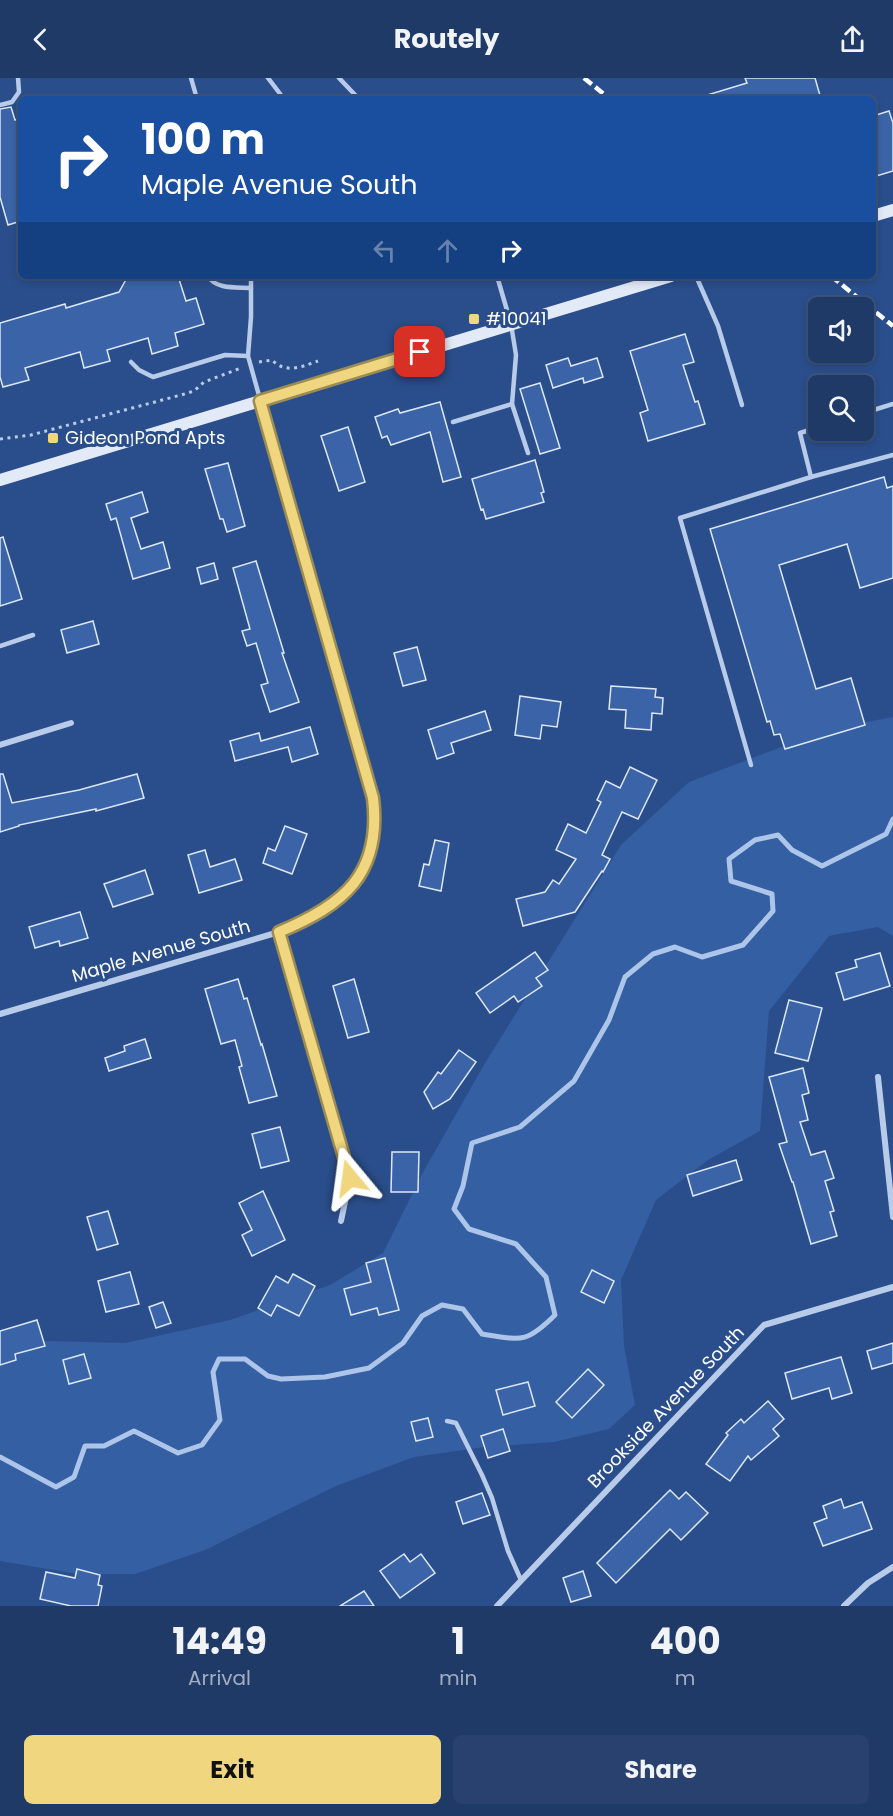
<!DOCTYPE html>
<style>
:root{--surface:#203a68;--page:#28416e;--text:#f1f3f6;--muted:#a2adc0;--line:#3d547c;--accent:#f0d77f}
body{margin:0;font-family:Poppins,sans-serif;background:var(--page);color:var(--text);height:100vh;display:flex;flex-direction:column;font-size:22px;white-space:nowrap}
*{box-sizing:border-box;margin:0}
p{font-size:20px;color:var(--muted)}
.icon{flex:none;width:33px;height:33px;fill:none;stroke:currentColor;stroke-width:2;stroke-linecap:round;stroke-linejoin:round}
.map{position:relative;height:1528px;overflow:hidden}
.panel{display:flex;flex-direction:column;background:var(--surface);flex:1}
.panel>*{flex:none}
.hud{position:absolute;left:18px;top:18px;width:858px;height:183px;border-radius:9px;box-shadow:0 3px 9px #0003,0 0 0 2px var(--line);background:#1a4fa0;color:#fff;overflow:hidden}
.buttons{position:absolute;left:808px;top:219px;display:grid;gap:12px}
.buttons a{display:grid;place-items:center;width:66px;height:66px;border-radius:9px;background:var(--surface);box-shadow:0 3px 9px #0003,0 0 0 2px var(--line);font-size:30px}
.pin{position:absolute;display:grid;place-items:center;width:51px;height:51px;color:#fff;margin:-26px;border-radius:12px;box-shadow:0 3px 9px #0006}
.me{position:absolute;width:66px;margin:-33px;rotate:344deg;stroke-linejoin:round;filter:drop-shadow(0 0 4px #0008)}
.turn{display:flex;align-items:center;gap:21px;height:126px;padding:0 24px;font-size:27px}
.turn .icon{width:78px;height:78px;stroke-width:2.5}
.turn b{display:block;font-size:42px;line-height:51px}
.lanes{display:flex;align-items:center;height:57px;padding:0 24px;background:#0003;justify-content:center;gap:30px;direction:ltr}
.lanes .off{opacity:.35}
.eta{display:flex;justify-content:space-evenly;align-items:center;height:102px;text-align:center}
.eta b{font-size:36px;font-weight:700;line-height:42px}
.button{display:flex;gap:12px;margin-top:auto;padding:12px 24px}
.button a{flex:1;height:69px;border-radius:9px;background:var(--accent);color:#111;font-size:24px;font-weight:700;line-height:69px;text-align:center}
.button a+a{background:var(--page);color:var(--text)}
header{display:flex;justify-content:space-between;align-items:center;height:78px;padding:0 24px;background:var(--surface);font-size:27px;font-weight:700}
.map>svg:first-child{display:block}
</style>
<header><svg class="icon" aria-label="back" viewBox="0 0 24 24"><path d="M15 5l-7 7 7 7"/></svg>Routely<svg class="icon" aria-label="share" viewBox="0 0 24 24"><path d="M12 15V3M7 8l5-5 5 5M5 13v7h14v-7"/></svg></header>
<div class="map">
<svg width="893" height="1528" viewBox="0 0 893 1528">
<rect width="100%" height="100%" fill="#2a4e8b"/>
<!-- green -->
<path fill="#345fa2" d="M 893,639 L 893,858 L 878,849 L 829,858 L 769,933 L 760,1053 L 708,1082 L 656,1122 L 621,1202 L 624,1268 L 635,1327 L 609,1351 L 554,1364 L 484,1369 L 414,1379 L 336,1408 L 205,1472 L 135,1496 L 77,1496 L 0,1483 L 0,1272 L 46,1263 L 125,1265 L 230,1242 L 330,1207 L 383,1175 L 422,1096 L 485,985 L 621,767 L 689,704 L 829,651 Z"/>
<g fill="none" stroke-linecap="round" stroke-linejoin="round">
<!-- stream -->
<path stroke="#adc5e9" stroke-width="5" d="M 0,1379 L 56,1409 L 74,1399 L 85,1368 L 104,1368 L 134,1353 L 178,1375 L 202,1367 L 220,1342 L 213,1294 L 219,1281 L 245,1281 L 268,1298 L 281,1301 L 325,1299 L 369,1290 L 403,1265 L 422,1238 L 442,1227 L 463,1231 L 482,1256 C 521,1262 526,1266 555,1237 L 546,1199 L 516,1166 L 469,1151 L 454,1131 L 463,1108 L 472,1065 L 520,1049 L 574,1003 L 609,942 L 625,899 L 653,876 L 675,869 L 702,879 L 743,867 L 773,833 L 772,816 L 731,803 L 729,781 L 755,762 L 778,757 L 792,772 L 822,788 L 886,756 L 893,741"/>
</g>
<!-- building -->
<g fill="#3a64a7" stroke="#dce7f7" stroke-width="1.5">
<path d="M 745,0 L 815,0 L 821,21 L 705,21 L 704,18 L 747,5 Z"/>
<path d="M 11,29 L 15,42 L 21,40 L 21,143 L 8,147 L 0,119 L 0,31 Z"/>
<path d="M 889,33 L 893,45 L 893,93 L 873,99 L 873,38 Z"/>
<path d="M 128,198 L 178,198 L 186,223 L 196,220 L 204,246 L 175,255 L 178,268 L 152,276 L 148,260 L 107,272 L 110,283 L 84,290 L 80,274 L 25,290 L 29,302 L 3,309 L 0,299 L 0,245 L 65,226 L 66,230 L 119,214 Z"/>
<path d="M 685,256 L 694,284 L 683,287 L 695,324 L 698,323 L 705,346 L 648,363 L 640,335 L 648,332 L 630,273 Z"/>
<path d="M 568,280 L 571,288 L 597,280 L 603,299 L 584,305 L 583,300 L 553,310 L 546,287 Z"/>
<path d="M 540,305 L 560,370 L 540,376 L 520,311 Z"/>
<path d="M 440,324 L 461,399 L 443,404 L 430,354 L 391,367 L 387,358 L 382,360 L 375,339 L 398,331 L 400,335 Z"/>
<path d="M 348,349 L 365,404 L 339,413 L 321,358 Z"/>
<path d="M 535,382 L 544,414 L 541,415 L 544,424 L 486,441 L 483,431 L 481,432 L 472,401 Z"/>
<path d="M 228,385 L 245,448 L 227,454 L 223,441 L 220,441 L 205,391 Z"/>
<path d="M 884,399 L 887,410 L 893,408 L 893,500 L 860,510 L 847,466 L 779,487 L 816,611 L 851,600 L 865,647 L 785,671 L 780,656 L 774,657 L 770,643 L 767,644 L 710,451 Z"/>
<path d="M 142,414 L 148,434 L 131,440 L 141,471 L 163,464 L 170,490 L 133,501 L 116,440 L 111,442 L 106,426 Z"/>
<path d="M 3,459 L 22,521 L 0,528 L 0,460 Z"/>
<path d="M 256,483 L 284,575 L 282,575 L 299,624 L 270,634 L 261,607 L 268,605 L 256,565 L 247,568 L 242,553 L 250,551 L 233,490 Z"/>
<path d="M 214,485 L 218,501 L 201,506 L 197,490 Z"/>
<path d="M 93,543 L 99,566 L 67,575 L 61,552 Z"/>
<path d="M 417,569 L 426,602 L 403,608 L 394,575 Z"/>
<path d="M 611,608 L 656,611 L 655,619 L 663,620 L 662,636 L 652,635 L 651,652 L 625,650 L 626,632 L 609,631 Z"/>
<path d="M 520,618 L 561,624 L 557,649 L 542,647 L 540,661 L 515,657 Z"/>
<path d="M 485,633 L 491,652 L 451,665 L 454,675 L 437,681 L 428,652 Z"/>
<path d="M 310,649 L 318,676 L 292,684 L 288,669 L 235,683 L 230,663 L 259,655 L 261,663 Z"/>
<path d="M 630,689 L 657,702 L 638,741 L 622,734 L 602,777 L 610,781 L 603,794 L 602,793 L 575,834 L 523,848 L 516,821 L 545,814 L 553,802 L 559,806 L 576,781 L 556,772 L 568,746 L 586,755 L 601,724 L 597,722 L 606,703 L 620,710 Z"/>
<path d="M 0,696 L 3,696 L 12,725 L 79,712 L 137,696 L 144,720 L 96,733 L 96,731 L 19,747 L 19,748 L 0,754 Z"/>
<path d="M 285,748 L 307,756 L 292,796 L 263,785 L 268,770 L 275,773 Z"/>
<path d="M 435,762 L 449,765 L 441,813 L 419,808 L 424,786 L 429,787 Z"/>
<path d="M 205,772 L 210,789 L 235,781 L 242,802 L 199,815 L 188,777 Z"/>
<path d="M 145,792 L 153,816 L 113,829 L 104,806 Z"/>
<path d="M 80,834 L 88,860 L 60,868 L 59,863 L 35,870 L 29,849 Z"/>
<path d="M 535,874 L 548,892 L 536,900 L 542,908 L 518,924 L 514,918 L 490,935 L 476,915 Z"/>
<path d="M 880,875 L 890,908 L 844,922 L 836,895 L 857,889 L 855,882 Z"/>
<path d="M 238,901 L 244,921 L 247,920 L 261,967 L 262,966 L 277,1018 L 249,1025 L 239,989 L 242,988 L 235,962 L 221,966 L 205,911 Z"/>
<path d="M 354,901 L 369,954 L 348,960 L 333,908 Z"/>
<path d="M 789,922 L 822,930 L 808,983 L 775,975 Z"/>
<path d="M 145,961 L 151,980 L 109,993 L 105,980 L 125,973 L 124,968 Z"/>
<path d="M 459,972 L 476,984 L 450,1021 L 433,1031 L 424,1014 L 438,994 L 441,996 Z"/>
<path d="M 803,990 L 809,1015 L 802,1017 L 808,1042 L 800,1044 L 811,1077 L 825,1073 L 834,1100 L 825,1103 L 834,1133 L 830,1134 L 837,1158 L 811,1166 L 793,1104 L 792,1104 L 779,1066 L 787,1064 L 769,999 Z"/>
<path d="M 280,1049 L 289,1083 L 261,1090 L 252,1056 Z"/>
<path d="M 392,1074 L 419,1074 L 418,1114 L 391,1114 Z"/>
<path d="M 736,1082 L 742,1102 L 693,1118 L 687,1097 Z"/>
<path d="M 263,1113 L 285,1162 L 252,1178 L 242,1157 L 252,1152 L 239,1125 Z"/>
<path d="M 108,1133 L 118,1166 L 97,1172 L 87,1139 Z"/>
<path d="M 385,1180 L 399,1232 L 379,1237 L 377,1230 L 351,1237 L 344,1211 L 371,1204 L 366,1185 Z"/>
<path d="M 592,1192 L 614,1203 L 604,1225 L 581,1214 Z"/>
<path d="M 130,1194 L 139,1226 L 106,1234 L 98,1203 Z"/>
<path d="M 293,1196 L 315,1208 L 299,1238 L 277,1227 L 271,1238 L 258,1230 L 276,1198 L 288,1205 Z"/>
<path d="M 163,1224 L 171,1245 L 156,1250 L 149,1229 Z"/>
<path d="M 37,1242 L 45,1268 L 15,1276 L 16,1282 L 0,1287 L 0,1253 Z"/>
<path d="M 893,1265 L 893,1285 L 872,1291 L 867,1273 Z"/>
<path d="M 84,1276 L 91,1300 L 69,1306 L 63,1282 Z"/>
<path d="M 841,1279 L 852,1315 L 832,1321 L 829,1310 L 792,1321 L 785,1295 Z"/>
<path d="M 588,1291 L 604,1307 L 572,1340 L 556,1324 Z"/>
<path d="M 528,1304 L 535,1328 L 503,1337 L 496,1312 Z"/>
<path d="M 768,1323 L 784,1341 L 773,1351 L 779,1358 L 751,1382 L 748,1378 L 730,1403 L 706,1386 L 728,1357 L 726,1355 L 741,1341 L 744,1345 Z"/>
<path d="M 428,1340 L 433,1359 L 416,1363 L 411,1344 Z"/>
<path d="M 503,1351 L 510,1373 L 488,1380 L 481,1358 Z"/>
<path d="M 670,1412 L 679,1421 L 686,1414 L 708,1435 L 681,1462 L 670,1451 L 616,1505 L 597,1485 Z"/>
<path d="M 482,1415 L 490,1437 L 463,1446 L 456,1424 Z"/>
<path d="M 841,1421 L 844,1430 L 862,1424 L 872,1451 L 823,1468 L 814,1445 L 827,1440 L 823,1428 Z"/>
<path d="M 404,1476 L 410,1484 L 421,1476 L 435,1495 L 400,1520 L 380,1493 Z"/>
<path d="M 77,1491 L 100,1497 L 98,1507 L 102,1508 L 98,1528 L 71,1528 L 40,1521 L 46,1494 L 75,1500 Z"/>
<path d="M 583,1493 L 591,1518 L 571,1524 L 563,1500 Z"/>
<path d="M 364,1513 L 374,1528 L 340,1528 Z"/>
</g>
<g fill="none" stroke-linecap="round" stroke-linejoin="round">
<!-- path -->
<g stroke="#b8cbe9" stroke-width="3" stroke-dasharray="3 4.5" stroke-linecap="butt">
<path d="M 259,284 L 272,282 C 286,296 301,289 318,283"/>
<path d="M 0,361 L 31,357 L 181,317 L 194,313 L 204,304 L 241,290"/>
</g>
<!-- service -->
<g stroke="#b8cbe9" stroke-width="4.5">
<path d="M 191,0 L 197,21"/>
<path d="M 268,0 L 284,21"/>
<path d="M 339,0 L 359,21"/>
<path d="M 0,27 L 12,24 L 19,14 L 18,0"/>
<path d="M 208,198 C 216,212 237,209 251,210"/>
<path d="M 251,198 L 251,239 L 248,278 L 260,321"/>
<path d="M 497,198 L 511,246 L 516,277 L 512,326 L 528,375"/>
<path d="M 696,198 L 718,248 L 742,327"/>
<path d="M 131,284 L 139,292 L 153,299 L 225,277 L 248,278"/>
<path d="M 864,335 L 893,326"/>
<path d="M 453,344 L 512,326"/>
<path d="M 811,399 L 893,377"/>
<path d="M 0,568 L 33,557"/>
<path d="M 751,687 L 680,440 L 811,399 L 800,355 L 819,349"/>
<path d="M 447,1343 L 456,1345 L 482,1397 L 492,1420 L 508,1473 L 521,1502"/>
</g>
<!-- minor -->
<g stroke="#b8cbe9" stroke-width="6">
<path d="M 0,667 L 71,645"/>
<path d="M 279,854 L 350,1100 L 341,1143"/>
<path d="M 0,936 L 279,854 C 344,826 382,796 373,720 L 260,323"/>
<path d="M 878,999 L 893,1139"/>
<path d="M 497,1528 L 764,1247 L 893,1209"/>
<path d="M 844,1528 L 868,1505 L 893,1489"/>
</g>
<!-- secondary -->
<g stroke="#e2eaf8" stroke-width="12">
<path d="M 873,138 L 893,132"/>
<path d="M 0,402 L 671,198"/>
</g>
<!-- rail -->
<g stroke="#fff" stroke-width="4.5" stroke-dasharray="10 4.5" stroke-linecap="butt">
<path d="M 584,0 L 610,21"/>
<path d="M 831,198 L 893,248"/>
</g>
</g>
<g fill="none" stroke-linecap="round" stroke-linejoin="round">
<defs>
<path id="route" d="M 350,1100 L 279,854 C 344,827 382,796 373,720 L 260,323 L 420,274"/>
</defs>
<!-- route casing -->
<use href="#route" stroke="#9c8c53" stroke-width="15"/>
<!-- route -->
<use href="#route" stroke="#f0d77f" stroke-width="10"/>
</g>
<!-- markers -->
<g fill="#f0d77f" stroke="#2a4e8b" stroke-width="2">
<rect x="468" y="235" width="12" height="12" rx="3"/>
<rect x="47" y="354" width="12" height="12" rx="3"/>
</g>
<g text-anchor="middle" stroke-width="6" stroke-linejoin="round" paint-order="stroke">
<!-- poi labels -->
<g font-size="18" fill="#fff" stroke="#2a4e8b" text-anchor="start">
<text x="486" y="247">#10041</text>
<text x="65" y="366">Gideon Pond Apts</text>
</g>
<!-- street labels -->
<g font-size="18" fill="#fff" stroke="#2a4e8b">
<text transform="translate(161 873) rotate(-16)" y="6">Maple Avenue South</text>
<text transform="translate(666 1329) rotate(-46)" y="6">Brookside Avenue South</text>
</g>
</g>
</svg>
<div class="buttons">
<a><svg class="icon" aria-label="sound" viewBox="0 0 24 24"><path d="M4 9h4l5-4v14l-5-4H4zM17 9q2 3 0 6"/></svg></a>
<a><svg class="icon" aria-label="search" viewBox="0 0 24 24"><circle cx="10" cy="10" r="6"/><path d="M15 15l6 6"/></svg></a>
</div>
<div class="pin" style="left:420px;top:274px;background:#d93025"><svg class="icon" aria-label="arrive" viewBox="0 0 24 24"><path d="M6 21V4h12l-3 4 3 4H6"/></svg></div>
<svg class="me" style="left:350px;top:1100px" viewBox="-20 -20 40 40"><path d="M0-17L14 15 0 8-14 15z" fill="#f0d77f" stroke="#fff" stroke-width="4"/></svg>
<div class="hud">
<div class="turn"><svg class="icon" aria-label="right" viewBox="0 0 24 24"><path d="M7 20v-9h11M14 6l5 5-5 5"/></svg><div><b>100 m</b>Maple Avenue South</div></div>
<div class="lanes"><svg class="icon off" aria-label="left" viewBox="0 0 24 24"><path d="M17 20v-9H6M10 6l-5 5 5 5"/></svg><svg class="icon off" aria-label="ahead" viewBox="0 0 24 24"><path d="M12 20V5M6 11l6-6 6 6"/></svg><svg class="icon" aria-label="right" viewBox="0 0 24 24"><path d="M7 20v-9h11M14 6l5 5-5 5"/></svg></div>
</div>
</div>
<section class="panel">
<div class="eta">
<div><b>14:49</b><p>Arrival</p></div>
<div><b>1</b><p>min</p></div>
<div><b>400</b><p>m</p></div>
</div>
<div class="button"><a>Exit</a><a>Share</a></div>
</section>
